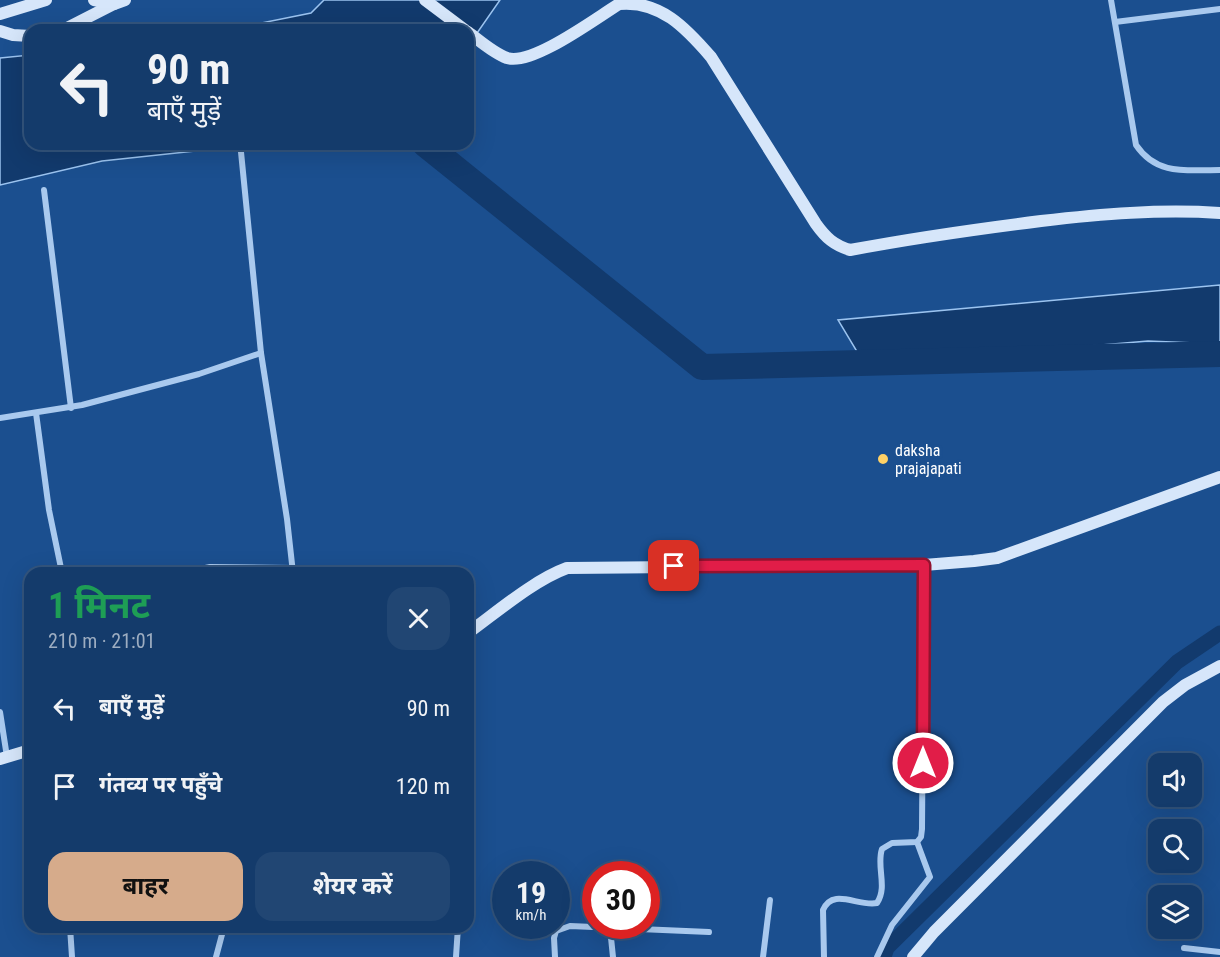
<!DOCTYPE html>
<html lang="hi">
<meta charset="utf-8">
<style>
:root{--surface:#143b6b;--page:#214673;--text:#f1f3f6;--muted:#9dadc1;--line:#33557e;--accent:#d6ab8b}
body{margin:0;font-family:"Roboto Condensed","Noto Sans Devanagari",sans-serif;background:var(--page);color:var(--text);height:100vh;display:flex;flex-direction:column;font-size:22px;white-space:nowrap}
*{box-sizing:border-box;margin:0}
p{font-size:20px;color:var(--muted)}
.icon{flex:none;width:33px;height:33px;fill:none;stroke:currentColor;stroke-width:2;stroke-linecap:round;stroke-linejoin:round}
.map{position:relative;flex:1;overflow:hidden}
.panel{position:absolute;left:24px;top:567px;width:450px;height:366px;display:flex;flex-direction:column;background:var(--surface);border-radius:18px;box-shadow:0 6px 24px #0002,0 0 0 2px var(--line)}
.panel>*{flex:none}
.guide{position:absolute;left:24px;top:24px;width:450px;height:126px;border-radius:18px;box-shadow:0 6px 24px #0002,0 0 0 2px var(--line);background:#143b6b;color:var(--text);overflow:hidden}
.buttons{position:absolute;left:1148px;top:753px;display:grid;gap:12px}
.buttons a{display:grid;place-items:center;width:54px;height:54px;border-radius:12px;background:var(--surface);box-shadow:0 6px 24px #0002,0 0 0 2px var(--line);font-size:30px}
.speed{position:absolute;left:492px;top:861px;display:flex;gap:12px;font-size:30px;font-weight:700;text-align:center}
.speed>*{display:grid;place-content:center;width:78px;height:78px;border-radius:50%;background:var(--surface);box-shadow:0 6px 24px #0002,0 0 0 2px var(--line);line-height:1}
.speed small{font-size:15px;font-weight:400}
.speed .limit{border:9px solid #d22;background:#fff;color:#111}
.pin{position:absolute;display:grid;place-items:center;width:51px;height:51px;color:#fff;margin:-26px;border-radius:12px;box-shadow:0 3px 9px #0006}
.me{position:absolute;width:66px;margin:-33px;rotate:0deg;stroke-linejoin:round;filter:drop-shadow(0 0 4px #0008)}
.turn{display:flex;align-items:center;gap:21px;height:126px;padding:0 24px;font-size:27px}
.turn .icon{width:78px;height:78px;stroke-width:2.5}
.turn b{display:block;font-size:42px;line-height:51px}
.round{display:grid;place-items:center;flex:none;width:63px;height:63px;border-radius:18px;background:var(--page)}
.head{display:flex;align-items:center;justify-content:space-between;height:102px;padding:0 24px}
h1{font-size:36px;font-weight:700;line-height:45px;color:#1e9e55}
.cta{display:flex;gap:12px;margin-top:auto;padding:12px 24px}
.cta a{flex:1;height:69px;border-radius:18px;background:var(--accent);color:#111;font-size:24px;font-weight:700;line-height:69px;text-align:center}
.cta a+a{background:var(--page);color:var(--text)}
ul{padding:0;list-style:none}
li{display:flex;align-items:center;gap:18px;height:78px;padding:0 24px}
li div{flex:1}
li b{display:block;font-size:22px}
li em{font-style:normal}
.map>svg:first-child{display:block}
</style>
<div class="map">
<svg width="1220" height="957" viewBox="0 0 1220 957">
<rect width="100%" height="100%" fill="#1b4f8f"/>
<!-- water -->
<g fill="#123a6d" stroke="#9cc4f0" stroke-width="1.5">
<path d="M 324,0 L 500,0 L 468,46 L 468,30 L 227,30 L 311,13 Z"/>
<path d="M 30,55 L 30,144 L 260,144 L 102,161 L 0,185 L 0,58 Z"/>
<path d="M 1220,285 L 1220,344 L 1148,341 L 865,365 L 838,320 Z"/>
</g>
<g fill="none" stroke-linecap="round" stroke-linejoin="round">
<!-- canal -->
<path stroke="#123a6d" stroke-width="15" d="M 884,957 L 887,948 L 1177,662 L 1220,633"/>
<!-- river -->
<path stroke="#123a6d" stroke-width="26" d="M 425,144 L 702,367 L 1220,354"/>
<!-- street -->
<g stroke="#a9c9ee" stroke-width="6">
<path d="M 1111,0 L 1136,145 C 1157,176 1187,170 1220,170"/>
<path d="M 1115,22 L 1220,9"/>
<path d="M 241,152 L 261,353 L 287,519 L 293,573"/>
<path d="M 44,190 L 71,408"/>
<path d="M 36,413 L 49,510 L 62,573"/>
<path d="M 0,418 L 82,405 L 199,374 L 261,353"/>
<path d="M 182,573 L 210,567 L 293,568"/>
<path d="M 0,712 L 7,757"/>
<path d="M 70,927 L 72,957"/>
<path d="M 610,928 L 613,957"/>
<path d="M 1184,948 L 1220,952"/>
<path d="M 216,957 L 224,927"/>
<path d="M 456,957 L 458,927"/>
<path d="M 555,957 L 554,938 L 556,931 L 570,926 L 709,932"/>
<path d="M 763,957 L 770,900"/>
<path d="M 824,957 L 823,910 C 833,887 858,907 877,903 C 888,887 876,866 882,849 L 892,843 L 917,842 L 921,837 L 922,829 L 924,565"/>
<path d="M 877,957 L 892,925 L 930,877 L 917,842"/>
</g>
<!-- secondary -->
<g stroke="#d6e6fa" stroke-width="12">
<path d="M 94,0 L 114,4"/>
<path d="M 425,0 L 465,30"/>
<path d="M 0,14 L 46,0"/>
<path d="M 63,30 L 114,4 L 125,0"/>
<path d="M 0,31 L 13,35 L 30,36"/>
<path d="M 468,32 C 480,41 493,53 507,58 C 532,66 596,18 619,4 C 660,0 686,28 711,57 L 816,224 C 826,238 834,245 850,250 C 914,238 977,229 1041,221 C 1101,214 1160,209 1220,213"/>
<path d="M 468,633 C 497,612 534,580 567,568 L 924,565 L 974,561 L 997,558 L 1220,477"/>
<path d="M 0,759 L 30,750"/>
<path d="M 913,957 L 934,932 L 1163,702 L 1185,685 L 1220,666"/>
</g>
</g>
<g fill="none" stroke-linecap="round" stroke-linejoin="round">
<defs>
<path id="route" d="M 674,566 L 924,565 L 923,763"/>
</defs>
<!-- route casing -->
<use href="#route" stroke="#92132f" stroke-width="15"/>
<!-- route -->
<use href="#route" stroke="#e11d48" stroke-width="10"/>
</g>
<!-- markers -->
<circle fill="#ffd166" stroke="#1b4f8f" stroke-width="2" cx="883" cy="459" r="6"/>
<g text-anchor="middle" stroke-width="6" stroke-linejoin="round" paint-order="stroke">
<!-- poi labels -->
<g font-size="16" fill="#fff" stroke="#1b4f8f" text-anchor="start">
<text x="895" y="456">daksha<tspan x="895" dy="18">prajajapati</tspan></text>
</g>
</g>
</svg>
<div class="buttons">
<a><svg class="icon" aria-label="sound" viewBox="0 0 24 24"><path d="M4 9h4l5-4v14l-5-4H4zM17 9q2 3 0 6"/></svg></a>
<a><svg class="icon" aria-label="search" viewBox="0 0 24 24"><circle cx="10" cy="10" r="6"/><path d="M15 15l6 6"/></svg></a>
<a><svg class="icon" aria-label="layers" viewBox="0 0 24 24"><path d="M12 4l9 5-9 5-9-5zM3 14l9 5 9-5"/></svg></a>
</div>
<div class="speed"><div>19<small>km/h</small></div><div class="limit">30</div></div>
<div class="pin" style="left:674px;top:566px;background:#d93025"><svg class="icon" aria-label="arrive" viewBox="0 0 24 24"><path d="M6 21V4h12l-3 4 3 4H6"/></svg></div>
<svg class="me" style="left:923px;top:763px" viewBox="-20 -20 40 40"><circle r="17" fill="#e11d48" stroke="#fff" stroke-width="3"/><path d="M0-11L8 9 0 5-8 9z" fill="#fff"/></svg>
<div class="guide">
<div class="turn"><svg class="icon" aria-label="left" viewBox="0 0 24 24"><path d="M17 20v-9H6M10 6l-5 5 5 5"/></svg><div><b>90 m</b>बाएँ मुड़ें</div></div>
</div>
<section class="panel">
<div class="head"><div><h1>1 मिनट</h1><p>210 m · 21:01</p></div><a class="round"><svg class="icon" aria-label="close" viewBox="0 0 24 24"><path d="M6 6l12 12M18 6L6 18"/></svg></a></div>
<ul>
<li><svg class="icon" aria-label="left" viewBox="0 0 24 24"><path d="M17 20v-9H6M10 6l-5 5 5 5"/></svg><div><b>बाएँ मुड़ें</b></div><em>90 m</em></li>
<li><svg class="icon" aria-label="arrive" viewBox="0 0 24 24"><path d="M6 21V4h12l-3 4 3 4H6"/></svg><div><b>गंतव्य पर पहुँचे</b></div><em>120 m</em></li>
</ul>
<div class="cta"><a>बाहर</a><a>शेयर करें</a></div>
</section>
</div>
